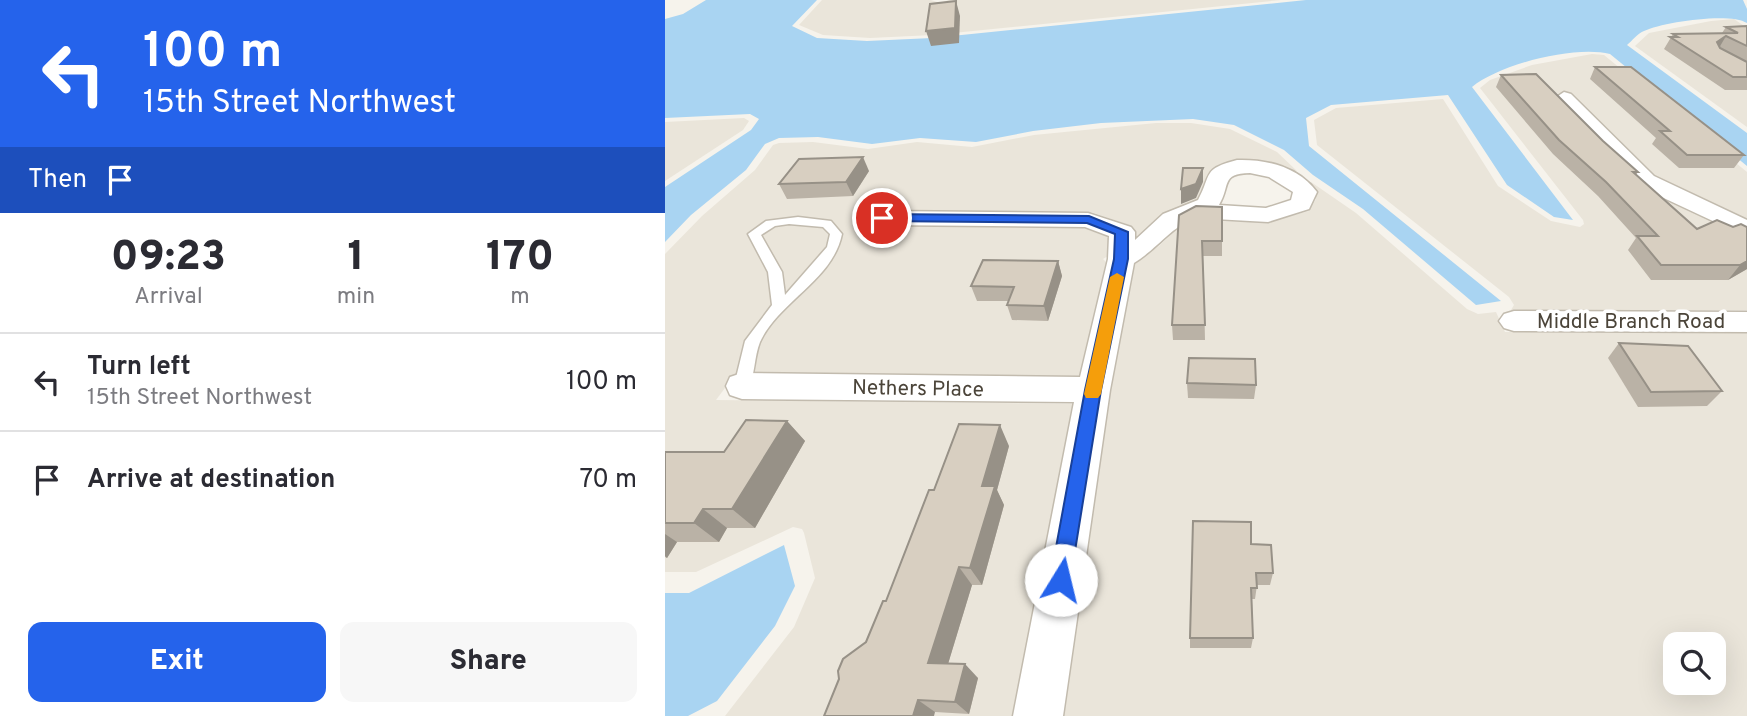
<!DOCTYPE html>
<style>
:root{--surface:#fff;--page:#f7f7f7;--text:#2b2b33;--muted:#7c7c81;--line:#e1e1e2;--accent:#2563eb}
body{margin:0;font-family:Overpass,sans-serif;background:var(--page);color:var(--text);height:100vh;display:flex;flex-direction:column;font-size:26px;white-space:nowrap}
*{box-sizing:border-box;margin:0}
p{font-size:23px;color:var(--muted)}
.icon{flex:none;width:38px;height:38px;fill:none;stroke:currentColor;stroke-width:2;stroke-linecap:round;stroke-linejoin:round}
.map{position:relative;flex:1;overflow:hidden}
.sheet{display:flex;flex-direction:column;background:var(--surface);width:665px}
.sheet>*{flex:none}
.top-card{background:#2563eb;color:#fff;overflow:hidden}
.buttons{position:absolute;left:998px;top:632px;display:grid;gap:14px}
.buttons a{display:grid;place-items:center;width:63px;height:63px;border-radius:14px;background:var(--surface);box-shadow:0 7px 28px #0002;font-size:35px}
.pin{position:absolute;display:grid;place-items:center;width:60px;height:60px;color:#fff;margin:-30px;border:4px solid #fff;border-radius:50%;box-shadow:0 2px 7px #0007}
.me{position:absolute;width:77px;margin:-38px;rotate:9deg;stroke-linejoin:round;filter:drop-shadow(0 0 5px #0008)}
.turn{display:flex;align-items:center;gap:24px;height:147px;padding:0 28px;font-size:32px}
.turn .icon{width:91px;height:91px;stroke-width:2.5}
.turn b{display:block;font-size:49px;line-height:60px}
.then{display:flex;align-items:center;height:66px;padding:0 28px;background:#0003;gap:14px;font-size:26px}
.eta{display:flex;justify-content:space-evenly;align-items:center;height:119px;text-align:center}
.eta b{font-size:42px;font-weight:800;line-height:49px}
.primary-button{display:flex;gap:14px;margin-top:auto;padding:14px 28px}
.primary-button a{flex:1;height:80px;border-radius:14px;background:var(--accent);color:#fff;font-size:28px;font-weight:800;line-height:80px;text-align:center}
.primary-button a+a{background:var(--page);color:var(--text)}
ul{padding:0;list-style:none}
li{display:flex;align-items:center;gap:21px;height:98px;padding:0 28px;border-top:2px solid var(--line)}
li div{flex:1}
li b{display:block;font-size:26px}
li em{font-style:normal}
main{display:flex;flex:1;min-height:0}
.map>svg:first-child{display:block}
</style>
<main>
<section class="sheet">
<div class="top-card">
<div class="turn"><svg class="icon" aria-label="left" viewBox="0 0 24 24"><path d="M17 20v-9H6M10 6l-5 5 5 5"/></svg><div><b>100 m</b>15th Street Northwest</div></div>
<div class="then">Then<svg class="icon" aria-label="arrive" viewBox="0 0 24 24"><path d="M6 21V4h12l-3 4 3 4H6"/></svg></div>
</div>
<div class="eta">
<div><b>09:23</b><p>Arrival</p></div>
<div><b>1</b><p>min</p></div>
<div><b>170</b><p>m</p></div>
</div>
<ul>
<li><svg class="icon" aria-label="left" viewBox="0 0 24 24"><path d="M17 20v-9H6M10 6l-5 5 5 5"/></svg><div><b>Turn left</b><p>15th Street Northwest</p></div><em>100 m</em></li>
<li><svg class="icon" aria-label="arrive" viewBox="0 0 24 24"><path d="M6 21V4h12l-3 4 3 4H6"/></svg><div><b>Arrive at destination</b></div><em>70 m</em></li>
</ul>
<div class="primary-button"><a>Exit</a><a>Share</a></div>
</section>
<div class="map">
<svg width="1082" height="716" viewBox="0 0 1082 716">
<rect width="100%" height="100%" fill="#f6f3ec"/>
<!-- residential -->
<g fill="#eae5da" fill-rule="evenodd">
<path d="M 157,0 L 266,0 L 275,3 L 284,0 L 616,0 L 268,35 L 205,38 L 158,35 L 134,25 Z"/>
<path d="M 1069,19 L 1082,28 L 1082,127 L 970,46 L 984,33 L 1046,21 Z"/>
<path d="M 927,54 L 939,55 L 1082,172 L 1082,222 L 990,179 L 904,93 L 887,94 L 970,181 L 1082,236 L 1082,310 L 846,310 L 849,305 L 844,297 L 652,145 L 649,120 L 671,108 L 778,99 L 833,186 L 886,221 L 915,227 L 919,224 L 918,220 L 815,88 L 825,80 L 867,65 Z"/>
<path d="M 79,118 L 84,121 L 78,130 L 0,181 L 0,122 Z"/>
<path d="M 491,123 L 526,123 L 565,129 L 612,152 L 632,171 L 591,161 L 558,163 L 543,174 L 534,199 L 498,214 L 469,240 L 469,231 L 464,225 L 426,212 L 211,210 L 200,225 L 418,228 L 444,237 L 443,256 L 438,259 L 442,263 L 415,376 L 72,372 L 51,400 L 409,404 L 349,716 L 60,716 L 129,627 L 150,578 L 139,533 L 137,529 L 128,527 L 31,572 L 0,572 L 0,254 L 37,216 L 90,170 L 108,145 L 114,143 L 148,142 L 203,149 L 252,142 L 307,147 L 369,135 Z"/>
<path d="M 646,182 L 691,213 L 802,309 L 813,314 L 831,312 L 840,332 L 1082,333 L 1082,716 L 398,716 L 444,390 L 468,263 L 494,246 L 517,224 L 542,221 L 604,222 L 644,211 L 651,199 ZM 1010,644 L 1048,644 L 1048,682 L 1010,682 Z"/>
</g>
<!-- water -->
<g fill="#a9d4f2">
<path d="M 41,0 L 152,0 L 127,26 L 152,38 L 202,41 L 267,38 L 641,0 L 1078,0 L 1082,9 L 1082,23 C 1065,12 998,22 979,31 C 973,33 967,41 962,45 L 1082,133 L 1082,166 L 945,54 C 910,45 835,64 807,87 L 908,220 L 889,217 L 842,185 L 783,95 L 666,105 L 641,118 L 644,146 L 836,301 L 811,305 L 698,209 L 648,175 L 619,150 L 569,125 L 528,119 L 436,123 L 368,131 L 311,142 L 255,138 L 207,144 L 153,137 L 114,138 L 100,144 L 81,170 L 26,215 L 0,242 L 0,187 L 86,130 L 94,119 L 85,114 L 0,118 L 0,19 L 18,14 Z"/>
<path d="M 119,545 L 130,586 L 110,626 L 52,701 L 23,716 L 0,716 L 0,593 L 24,593 Z"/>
</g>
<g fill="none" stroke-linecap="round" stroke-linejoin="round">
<defs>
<path id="service" d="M 133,217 L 166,221 L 177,234 C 168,280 114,301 95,342 C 89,357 90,376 83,390 L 71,390 L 69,386 L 80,341 L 107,305 L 103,272 L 83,234 L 101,221 ZM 124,224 L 158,227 L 165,234 L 162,247 L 120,295 L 117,272 L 96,235 L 110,226 Z"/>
<g id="minor">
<path d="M 899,92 L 906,94 L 989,176 L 1082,220 L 1082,237 L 973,186 L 892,102 L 890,98 Z"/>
<path d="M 572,160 C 602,159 634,167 652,192 L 644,209 L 603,222 L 531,218 C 509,224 491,250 469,263 L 445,390 L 398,716 L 348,716 L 409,402 L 77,399 L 65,395 L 61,386 L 65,377 L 77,373 L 415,377 L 443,259 L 444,236 L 420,227 L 217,225 L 208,223 L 205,218 L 208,213 L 217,211 L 423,213 L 466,227 L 470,232 L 470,240 L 498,214 L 533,200 C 547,174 537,169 572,160 ZM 585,173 L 604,177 L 628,192 L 626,200 L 601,208 L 554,205 C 566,185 555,174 585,173 Z"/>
<path d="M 849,311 L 1082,312 L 1082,332 L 849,331 L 839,328 L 834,321 L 839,314 Z"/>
</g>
</defs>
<!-- service casing -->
<use href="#service" stroke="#c2bbae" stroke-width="3"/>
<!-- minor casing -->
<use href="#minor" stroke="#c2bbae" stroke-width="3"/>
<!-- service -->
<use href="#service" fill="#fff" fill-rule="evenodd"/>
<!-- minor -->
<use href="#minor" fill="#fff" fill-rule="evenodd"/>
</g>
<!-- wall -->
<g fill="#bab2a6">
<path d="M 1082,26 L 1082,90 L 1060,90 L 999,49 L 1008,34 L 1057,33 L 1061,27 Z"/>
<path d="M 930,67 L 1079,155 L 1069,168 L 1014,168 L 987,144 L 991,138 L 925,79 Z"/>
<path d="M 836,75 L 938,141 L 973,172 L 971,175 L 1032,229 L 1082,227 L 1082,269 L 1063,280 L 986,280 L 963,250 L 971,238 L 933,196 L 888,154 L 831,87 Z"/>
<path d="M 204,171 L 188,196 L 122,199 L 114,184 Z"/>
<path d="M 557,207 L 557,256 L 538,256 L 540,340 L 508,340 L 507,325 L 514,215 Z"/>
<path d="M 393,261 L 397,276 L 383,321 L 347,320 L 342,305 L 344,301 L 312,301 L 306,286 Z"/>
<path d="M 954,343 L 1057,391 L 1042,406 L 973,407 L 943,358 Z"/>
<path d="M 522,383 L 591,385 L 589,399 L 523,398 Z"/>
<path d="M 122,421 L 140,441 L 90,528 L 62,528 L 54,542 L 12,542 L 2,558 L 0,557 L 0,452 L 59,452 Z"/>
<path d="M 344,446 L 332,490 L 339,505 L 317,585 L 307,585 L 283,664 L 313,678 L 304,714 L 270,712 L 159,716 L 201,642 L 221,601 L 269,490 Z"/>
<path d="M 586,544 L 608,573 L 605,585 L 592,585 L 590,599 L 587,599 L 588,638 L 586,648 L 525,648 L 525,638 Z"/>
</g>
<!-- shaded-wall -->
<g fill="#979187">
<path d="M 291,1 L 295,16 L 294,43 L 266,46 L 261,31 Z"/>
<path d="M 1061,36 L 1054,48 L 1052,42 Z"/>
<path d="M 198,157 L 204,171 L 188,196 L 181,182 Z"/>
<path d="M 538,168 L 538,182 L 531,198 L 516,204 L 516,189 Z"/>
<path d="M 393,261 L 397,276 L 383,321 L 379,306 Z"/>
<path d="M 1082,261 L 1082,269 L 1063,280 L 1075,265 Z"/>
<path d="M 122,421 L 140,441 L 90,528 L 67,509 Z"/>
<path d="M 335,425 L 344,446 L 332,490 L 339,505 L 317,585 L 305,568 L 317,486 Z"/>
<path d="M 38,509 L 62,528 L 54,542 L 29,523 Z"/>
<path d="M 0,534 L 12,542 L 2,558 L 0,556 Z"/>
<path d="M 294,567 L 307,585 L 279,677 L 263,663 Z"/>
<path d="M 300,664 L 313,678 L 304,714 L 290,702 Z"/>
<path d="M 253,700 L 270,712 L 269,716 L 248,716 Z"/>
</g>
<!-- building -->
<g fill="#d8cfc1" stroke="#979187" stroke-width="2">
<path d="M 291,1 L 290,28 L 261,31 L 265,4 Z"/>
<path d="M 1082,26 L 1082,46 L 1061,36 L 1052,42 L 1055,48 L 1082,62 L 1082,77 L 1068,77 L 1005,37 L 1013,37 L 1008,34 L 1073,33 L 1061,27 Z"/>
<path d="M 930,67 L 966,67 L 1079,155 L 1022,155 L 995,131 L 1005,131 Z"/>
<path d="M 871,74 L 938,141 L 973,172 L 968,172 L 1032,229 L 1052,220 L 1068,227 L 1076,224 L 1082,227 L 1082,261 L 1075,265 L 996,265 L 972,236 L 993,236 L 941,182 L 894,140 L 836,75 Z"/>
<path d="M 198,157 L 181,182 L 114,184 L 134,159 Z"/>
<path d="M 518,168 L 538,168 L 531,184 L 516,189 Z"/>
<path d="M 531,206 L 557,207 L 557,241 L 537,241 L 540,325 L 507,325 L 514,215 Z"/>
<path d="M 318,260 L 393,261 L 379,306 L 342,305 L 349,287 L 306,286 Z"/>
<path d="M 954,343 L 1023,346 L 1057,391 L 986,392 Z"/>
<path d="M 524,358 L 590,359 L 591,385 L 522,383 Z"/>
<path d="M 81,420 L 122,421 L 67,509 L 38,509 L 29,523 L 0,523 L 0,452 L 59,452 Z"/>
<path d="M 294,424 L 335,425 L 317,486 L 330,486 L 305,568 L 294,567 L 263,663 L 300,664 L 290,702 L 253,700 L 248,716 L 159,716 L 174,679 L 173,671 L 178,659 L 201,642 L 218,601 L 221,601 L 264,490 L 269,490 Z"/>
<path d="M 528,521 L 586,522 L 586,544 L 606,545 L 608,573 L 591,573 L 592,588 L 586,588 L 588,638 L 525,638 Z"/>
</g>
<!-- route -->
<path fill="#2563eb" stroke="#184099" stroke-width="2" d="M 217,214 L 424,216 L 463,232 L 463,259 L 436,390 L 404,588 L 396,591 L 388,588 L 385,580 L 420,390 L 449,259 L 450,234 L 422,223 L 213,221 L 213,215 Z"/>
<!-- slow -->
<path fill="#f59e0b" d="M 452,273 L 459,277 L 436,394 L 433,398 L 421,398 L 419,394 L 445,277 Z"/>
<g text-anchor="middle" stroke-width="7" stroke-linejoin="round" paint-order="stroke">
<!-- street labels -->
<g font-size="21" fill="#4b4439" stroke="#fff">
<text x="966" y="328">Middle Branch Road</text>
<text transform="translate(253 388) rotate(1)" y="7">Nethers Place</text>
</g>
</g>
</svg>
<div class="buttons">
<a><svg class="icon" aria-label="search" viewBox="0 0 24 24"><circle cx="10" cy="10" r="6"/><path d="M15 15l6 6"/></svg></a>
</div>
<div class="pin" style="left:217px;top:218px;background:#d93025"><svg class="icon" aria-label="arrive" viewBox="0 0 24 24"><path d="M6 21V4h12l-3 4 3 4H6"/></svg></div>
<svg class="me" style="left:396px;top:580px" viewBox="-20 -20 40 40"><circle r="19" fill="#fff"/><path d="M0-13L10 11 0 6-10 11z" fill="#2563eb"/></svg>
</div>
</main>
